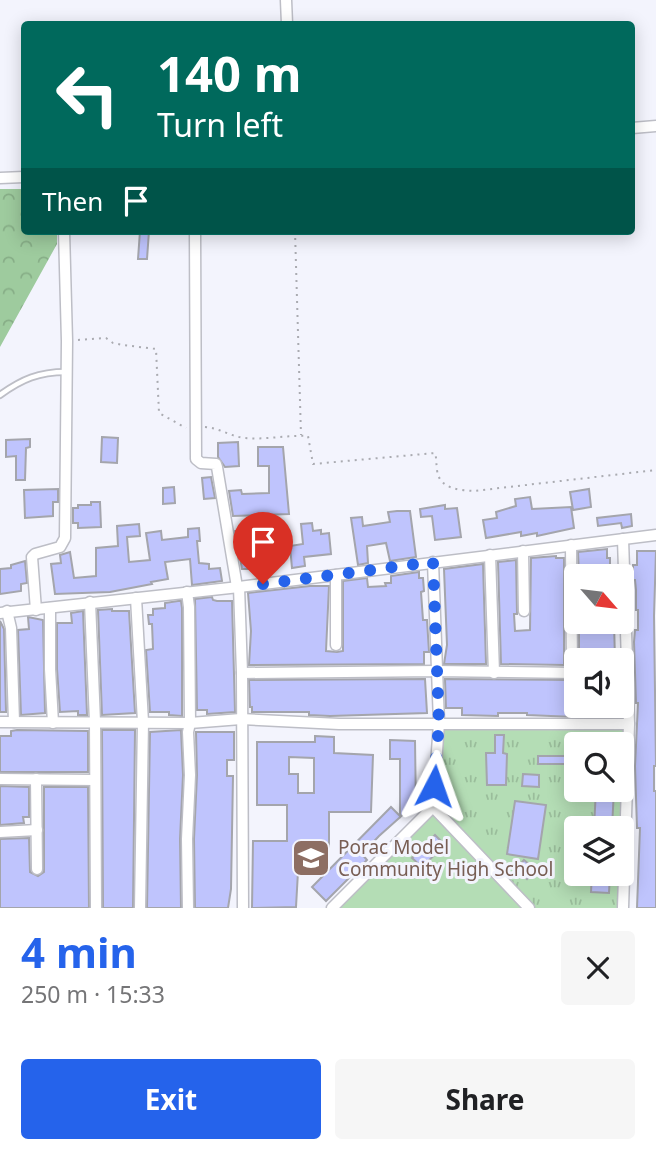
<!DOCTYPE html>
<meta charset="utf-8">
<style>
:root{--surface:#fff;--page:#f6f6f6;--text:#202124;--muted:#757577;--accent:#2563eb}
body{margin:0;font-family:"Noto Sans",sans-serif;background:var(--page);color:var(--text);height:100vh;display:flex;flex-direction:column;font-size:26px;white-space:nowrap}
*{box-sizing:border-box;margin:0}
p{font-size:23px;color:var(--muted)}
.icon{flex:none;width:38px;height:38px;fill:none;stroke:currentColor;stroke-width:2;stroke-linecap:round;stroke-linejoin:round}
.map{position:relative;height:908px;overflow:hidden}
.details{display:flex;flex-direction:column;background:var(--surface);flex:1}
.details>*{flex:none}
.banner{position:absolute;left:21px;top:21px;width:614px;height:214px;border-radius:7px;box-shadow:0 4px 18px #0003;background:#00695c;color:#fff;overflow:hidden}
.needle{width:46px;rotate:118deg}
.buttons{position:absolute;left:564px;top:564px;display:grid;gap:14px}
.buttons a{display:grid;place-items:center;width:70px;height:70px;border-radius:7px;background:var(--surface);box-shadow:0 4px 18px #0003;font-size:35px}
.pin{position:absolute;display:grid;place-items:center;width:60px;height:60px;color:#fff;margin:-72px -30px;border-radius:50% 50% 50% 0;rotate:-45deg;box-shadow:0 0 7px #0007}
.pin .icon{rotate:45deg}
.me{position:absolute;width:77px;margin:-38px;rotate:4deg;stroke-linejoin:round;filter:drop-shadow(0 0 5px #0008)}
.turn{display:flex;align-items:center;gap:24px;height:147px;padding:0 21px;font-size:32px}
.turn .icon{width:91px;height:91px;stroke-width:2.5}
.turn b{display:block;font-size:49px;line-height:60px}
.then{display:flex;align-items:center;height:66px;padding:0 21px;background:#0003;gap:14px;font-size:26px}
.round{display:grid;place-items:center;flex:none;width:74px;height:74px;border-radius:7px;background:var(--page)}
.head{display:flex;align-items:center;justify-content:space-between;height:119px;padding:0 21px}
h1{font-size:42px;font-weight:700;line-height:52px;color:var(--accent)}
.primary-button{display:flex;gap:14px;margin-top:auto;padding:14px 21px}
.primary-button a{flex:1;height:80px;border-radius:7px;background:var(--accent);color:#fff;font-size:28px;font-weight:700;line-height:80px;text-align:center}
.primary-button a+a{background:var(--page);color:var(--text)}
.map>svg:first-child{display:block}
</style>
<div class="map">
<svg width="656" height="908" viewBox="0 0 656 908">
<defs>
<pattern id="forest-crowns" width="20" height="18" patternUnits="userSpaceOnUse" patternTransform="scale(1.75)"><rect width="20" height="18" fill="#9ecb9e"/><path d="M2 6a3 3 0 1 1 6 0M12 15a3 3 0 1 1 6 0" fill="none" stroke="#87ae87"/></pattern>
<pattern id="park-tufts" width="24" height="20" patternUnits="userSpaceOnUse" patternTransform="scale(1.75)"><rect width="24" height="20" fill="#b4ddb5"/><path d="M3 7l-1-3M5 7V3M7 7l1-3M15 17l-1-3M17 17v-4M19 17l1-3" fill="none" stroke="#9abd9b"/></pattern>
</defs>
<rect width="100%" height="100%" fill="#f3f4fd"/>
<!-- green -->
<path fill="#b4ddb5" d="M 433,808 L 529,908 L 332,908 Z"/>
<!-- forest -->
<path fill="url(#forest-crowns)" d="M 0,189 L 24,189 L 24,231 L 57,231 L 57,244 L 0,347 Z"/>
<!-- park -->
<path fill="url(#park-tufts)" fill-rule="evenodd" d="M 439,723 L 629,724 L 623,908 L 529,908 L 433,808 ZM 576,744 L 621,744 L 621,789 L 576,789 ZM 576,828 L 621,828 L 621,873 L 576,873 Z"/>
<!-- building -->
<g fill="#bfc4fd" stroke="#a4a5ac" stroke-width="2" fill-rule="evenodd">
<path d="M 140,231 L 149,231 L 147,259 L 138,259 Z"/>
<path d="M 102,437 L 118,438 L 117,463 L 101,462 Z"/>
<path d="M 30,439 L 30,447 L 26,448 L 25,480 L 16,480 L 16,456 L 6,457 L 6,440 Z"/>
<path d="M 238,442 L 239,466 L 225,467 L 218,457 L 218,443 Z"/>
<path d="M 258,447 L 283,447 L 289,514 L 233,516 L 229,491 L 241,490 L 242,494 L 269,493 L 269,466 L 258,466 Z"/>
<path d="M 211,477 L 215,498 L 204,499 L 202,478 Z"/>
<path d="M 174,487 L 175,503 L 163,504 L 163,488 Z"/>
<path d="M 58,489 L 58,502 L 53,502 L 53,516 L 25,518 L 24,490 Z"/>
<path d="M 589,489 L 591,507 L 573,510 L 570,492 Z"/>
<path d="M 530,497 L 532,509 L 571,507 L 574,528 L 537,536 L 537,533 L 521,536 L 521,532 L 486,538 L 483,520 L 497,518 L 496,512 L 516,506 L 515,499 Z"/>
<path d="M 91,502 L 100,502 L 101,527 L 78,528 L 78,523 L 73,523 L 73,508 L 78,508 L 78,505 L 91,505 Z"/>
<path d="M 445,505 L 445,509 L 457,508 L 461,537 L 435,540 L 432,516 L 421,517 L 420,509 Z"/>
<path d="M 397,511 L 410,511 L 416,557 L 390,561 L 386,543 L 367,546 L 368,563 L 358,565 L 351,518 L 362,517 L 363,526 L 390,522 L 388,512 Z"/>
<path d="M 631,514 L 632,526 L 622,528 L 621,523 L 598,526 L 597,518 Z"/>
<path d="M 312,523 L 313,531 L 321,530 L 321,534 L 329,533 L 331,554 L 304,557 L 305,566 L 292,568 L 290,546 L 303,544 L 301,524 Z"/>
<path d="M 139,524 L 140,536 L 127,537 L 129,562 L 150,560 L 146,533 L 161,531 L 162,540 L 188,537 L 188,529 L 199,528 L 200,541 L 197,541 L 199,563 L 209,564 L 209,569 L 220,568 L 222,581 L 192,585 L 190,559 L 165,562 L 168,579 L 151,582 L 152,584 L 110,592 L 55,594 L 51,564 L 61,563 L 60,555 L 70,552 L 74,578 L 96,576 L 96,548 L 118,546 L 117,526 Z"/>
<path d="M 252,529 L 256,559 L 248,560 L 249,569 L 242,569 L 235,531 Z"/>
<path d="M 607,549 L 607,558 L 610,558 L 610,567 L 614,567 L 615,576 L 579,576 L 578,552 Z"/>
<path d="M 637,551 L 656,551 L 654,616 L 656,766 L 654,766 L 654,791 L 656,791 L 656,908 L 637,908 L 640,828 L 637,828 L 635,766 L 638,703 L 636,703 L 634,642 L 635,630 L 638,630 L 638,610 L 636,610 L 636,590 L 635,580 L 633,580 L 633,565 L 637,565 Z"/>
<path d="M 556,556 L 556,558 L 564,558 L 564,665 L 501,664 L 498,562 L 516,560 L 517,614 L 514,614 L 515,631 L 530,630 L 531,558 Z"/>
<path d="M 25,561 L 27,583 L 21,584 L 21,591 L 0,594 L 0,569 L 11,568 L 11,565 Z"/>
<path d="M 483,564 L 486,664 L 444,664 L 447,645 L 444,569 Z"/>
<path d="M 419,572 L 419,578 L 423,578 L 424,591 L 421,592 L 423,620 L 427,620 L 429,652 L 424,652 L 424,664 L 249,665 L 251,631 L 248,593 L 310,586 L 329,586 L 326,651 L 337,652 L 343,651 L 343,581 L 367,578 L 368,587 L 386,586 L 385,583 L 391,583 L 391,576 Z"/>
<path d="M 212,597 L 213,600 L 217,601 L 232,601 L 235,712 L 207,714 L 207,710 L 197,710 L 195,599 Z"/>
<path d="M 178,601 L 181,601 L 182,608 L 182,716 L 169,715 L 169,712 L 150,712 L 146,650 L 153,649 L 152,624 L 149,624 L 148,615 L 153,615 L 153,609 L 165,608 L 165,603 Z"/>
<path d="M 112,609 L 112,611 L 129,611 L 135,713 L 102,715 L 98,610 Z"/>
<path d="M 83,611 L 87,715 L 78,715 L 78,711 L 60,712 L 57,669 L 57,623 L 72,623 L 71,613 Z"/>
<path d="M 28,617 L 43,620 L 45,713 L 21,715 L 18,630 L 29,629 Z"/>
<path d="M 0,621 L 4,629 L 6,712 L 0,712 Z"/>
<path d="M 579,621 L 614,622 L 615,660 L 579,660 Z"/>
<path d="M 425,679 L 427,713 L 330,716 L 309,715 L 309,712 L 252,712 L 252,707 L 250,707 L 249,680 Z"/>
<path d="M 445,679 L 576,680 L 576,705 L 613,705 L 612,715 L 575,717 L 527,715 L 527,713 L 498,713 L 498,716 L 462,715 L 462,708 L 446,708 Z"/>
<path d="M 17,730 L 88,731 L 88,772 L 0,772 L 0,736 L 11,736 L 11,731 Z"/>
<path d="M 102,730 L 135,730 L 133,908 L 103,908 Z"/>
<path d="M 181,730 L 183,775 L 180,839 L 181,908 L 147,908 L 150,732 Z"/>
<path d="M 196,732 L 234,732 L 234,760 L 227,760 L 227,776 L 233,776 L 231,889 L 228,908 L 195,908 L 194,839 L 197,775 Z"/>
<path d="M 495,735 L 504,735 L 503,753 L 507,754 L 506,785 L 487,785 L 486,753 L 495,753 Z"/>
<path d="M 315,736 L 334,737 L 334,753 L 373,755 L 371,812 L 329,812 L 329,854 L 299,854 L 296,907 L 252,908 L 253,841 L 287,841 L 287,805 L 257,805 L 257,742 L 315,742 ZM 289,757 L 314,758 L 314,793 L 298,793 L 298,774 L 289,774 Z"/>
<path d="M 390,740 L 415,741 L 416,811 L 407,811 L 379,836 L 362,854 L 367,860 L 326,901 L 312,887 L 391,807 L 400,816 L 400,759 L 390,759 Z"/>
<rect x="538" y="756" width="27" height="8"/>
<path d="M 523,774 L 539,775 L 539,787 L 522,786 Z"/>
<path d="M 0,786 L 29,787 L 29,817 L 23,817 L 24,823 L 0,825 Z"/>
<path d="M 44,787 L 88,787 L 89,908 L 0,908 L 0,839 L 29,838 L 30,872 L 38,876 L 44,872 Z"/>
<path d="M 596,789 L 614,789 L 612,828 L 594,828 Z"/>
<path d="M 515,801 L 546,805 L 538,859 L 507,854 Z"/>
<path d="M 435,835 L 445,845 L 422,867 L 412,858 Z"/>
<path d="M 524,860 L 536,870 L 527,879 L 516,869 Z"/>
<path d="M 592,873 L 610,873 L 609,893 L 591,892 Z"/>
</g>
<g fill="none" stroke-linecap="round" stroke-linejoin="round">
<defs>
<path id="service" d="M 0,395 C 22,379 39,372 66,372"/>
<g id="minor">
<path d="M 286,0 L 287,24"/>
<path d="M 632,128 L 656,126"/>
<path d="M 0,178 L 24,177"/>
<path d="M 195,231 L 196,459 L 201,463 L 216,464 L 217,467 L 237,587"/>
<path d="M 623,539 L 629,724 L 623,908"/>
<path d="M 571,545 L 572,673"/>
<path d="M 523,551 L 524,611"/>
<path d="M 490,555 L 494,673"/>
<path d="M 336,575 L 336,645"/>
<path d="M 239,587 L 242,673 L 243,908"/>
<path d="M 187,592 L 189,607 L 190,723 L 188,732 L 190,775 L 187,839 L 188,908"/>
<path d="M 136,598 L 143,722 L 140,908"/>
<path d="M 90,602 L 95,722 L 96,908"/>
<path d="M 50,608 L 50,669 L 53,723"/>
<path d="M 36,610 L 32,557 L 35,554 L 60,547 L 65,538 L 67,341 L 64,231"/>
<path d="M 7,611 L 11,628 L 14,722"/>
<path d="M 0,613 L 239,587 L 656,535"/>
<path d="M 242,673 L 436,671 L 576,673"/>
<path d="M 0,722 L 190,723 L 241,719 L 339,724 L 629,724"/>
<path d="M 0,779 L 95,780"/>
<path d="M 36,779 L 37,869"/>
<path d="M 433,807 L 529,908"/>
<path d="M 0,832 L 37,830"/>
<path d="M 332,908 L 433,807 L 439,723 L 433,562"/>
</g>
</defs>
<!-- service casing -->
<use href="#service" stroke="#bdbec6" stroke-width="8"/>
<!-- minor casing -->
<use href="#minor" stroke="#bdbec6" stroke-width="13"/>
<!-- path -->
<g stroke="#aaabb1" stroke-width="2" stroke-dasharray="2 5" stroke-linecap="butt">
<path d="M 295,231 L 301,435"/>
<path d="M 78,340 L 106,338 L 113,343 L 123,345 L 156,349 L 159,413 L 186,428"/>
<path d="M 205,427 C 219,428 230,436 244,438 C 265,440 286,435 308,436 L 313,464 L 435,453 C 437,460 436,464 437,470 C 439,489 459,490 474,491 L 656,470"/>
</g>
<!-- service -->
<use href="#service" stroke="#fff" stroke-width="4.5"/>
<!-- minor -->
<use href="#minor" stroke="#fff" stroke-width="10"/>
</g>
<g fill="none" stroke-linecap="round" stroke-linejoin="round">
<!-- route -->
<path stroke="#2563eb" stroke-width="12" stroke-dasharray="0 21.6" d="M 263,584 L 433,562 L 439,723 L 434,786"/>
</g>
<!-- icons -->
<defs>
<symbol id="school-square" viewBox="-11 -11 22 22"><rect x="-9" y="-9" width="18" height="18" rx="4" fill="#8d6e63" stroke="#f3f4fd"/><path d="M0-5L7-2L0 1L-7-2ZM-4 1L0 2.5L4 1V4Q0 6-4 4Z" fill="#fff"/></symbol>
</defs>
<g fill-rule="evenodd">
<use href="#school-square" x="289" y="836" width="44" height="44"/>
</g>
<g text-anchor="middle" stroke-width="6" stroke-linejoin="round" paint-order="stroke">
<!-- education labels -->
<g font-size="19" fill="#785e54" stroke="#f3f4fd" text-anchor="start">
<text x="338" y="854">Porac Model<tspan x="338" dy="22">Community High School</tspan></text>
</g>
</g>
</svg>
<div class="buttons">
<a><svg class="needle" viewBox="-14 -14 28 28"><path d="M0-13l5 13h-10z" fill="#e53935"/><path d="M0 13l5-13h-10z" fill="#757577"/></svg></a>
<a><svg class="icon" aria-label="sound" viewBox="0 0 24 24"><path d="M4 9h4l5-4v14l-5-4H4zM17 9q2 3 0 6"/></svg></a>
<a><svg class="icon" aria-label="search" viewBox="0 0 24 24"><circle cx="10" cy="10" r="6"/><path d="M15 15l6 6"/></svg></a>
<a><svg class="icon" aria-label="layers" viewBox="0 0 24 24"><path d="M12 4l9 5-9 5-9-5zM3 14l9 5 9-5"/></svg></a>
</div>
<div class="pin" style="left:263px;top:584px;background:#d93025"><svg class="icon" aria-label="arrive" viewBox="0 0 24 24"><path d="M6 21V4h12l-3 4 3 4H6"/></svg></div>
<svg class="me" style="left:434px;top:786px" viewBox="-20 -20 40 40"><path d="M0-17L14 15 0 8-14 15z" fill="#2563eb" stroke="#fff" stroke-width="4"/></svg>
<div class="banner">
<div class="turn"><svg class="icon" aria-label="left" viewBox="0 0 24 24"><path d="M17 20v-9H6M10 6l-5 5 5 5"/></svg><div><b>140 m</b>Turn left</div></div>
<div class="then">Then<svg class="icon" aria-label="arrive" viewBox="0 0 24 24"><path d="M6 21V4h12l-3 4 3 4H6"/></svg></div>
</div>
</div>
<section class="details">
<div class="head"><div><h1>4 min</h1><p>250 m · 15:33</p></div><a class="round"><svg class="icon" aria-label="close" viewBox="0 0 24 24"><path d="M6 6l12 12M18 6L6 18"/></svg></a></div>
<div class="primary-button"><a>Exit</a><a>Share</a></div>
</section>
